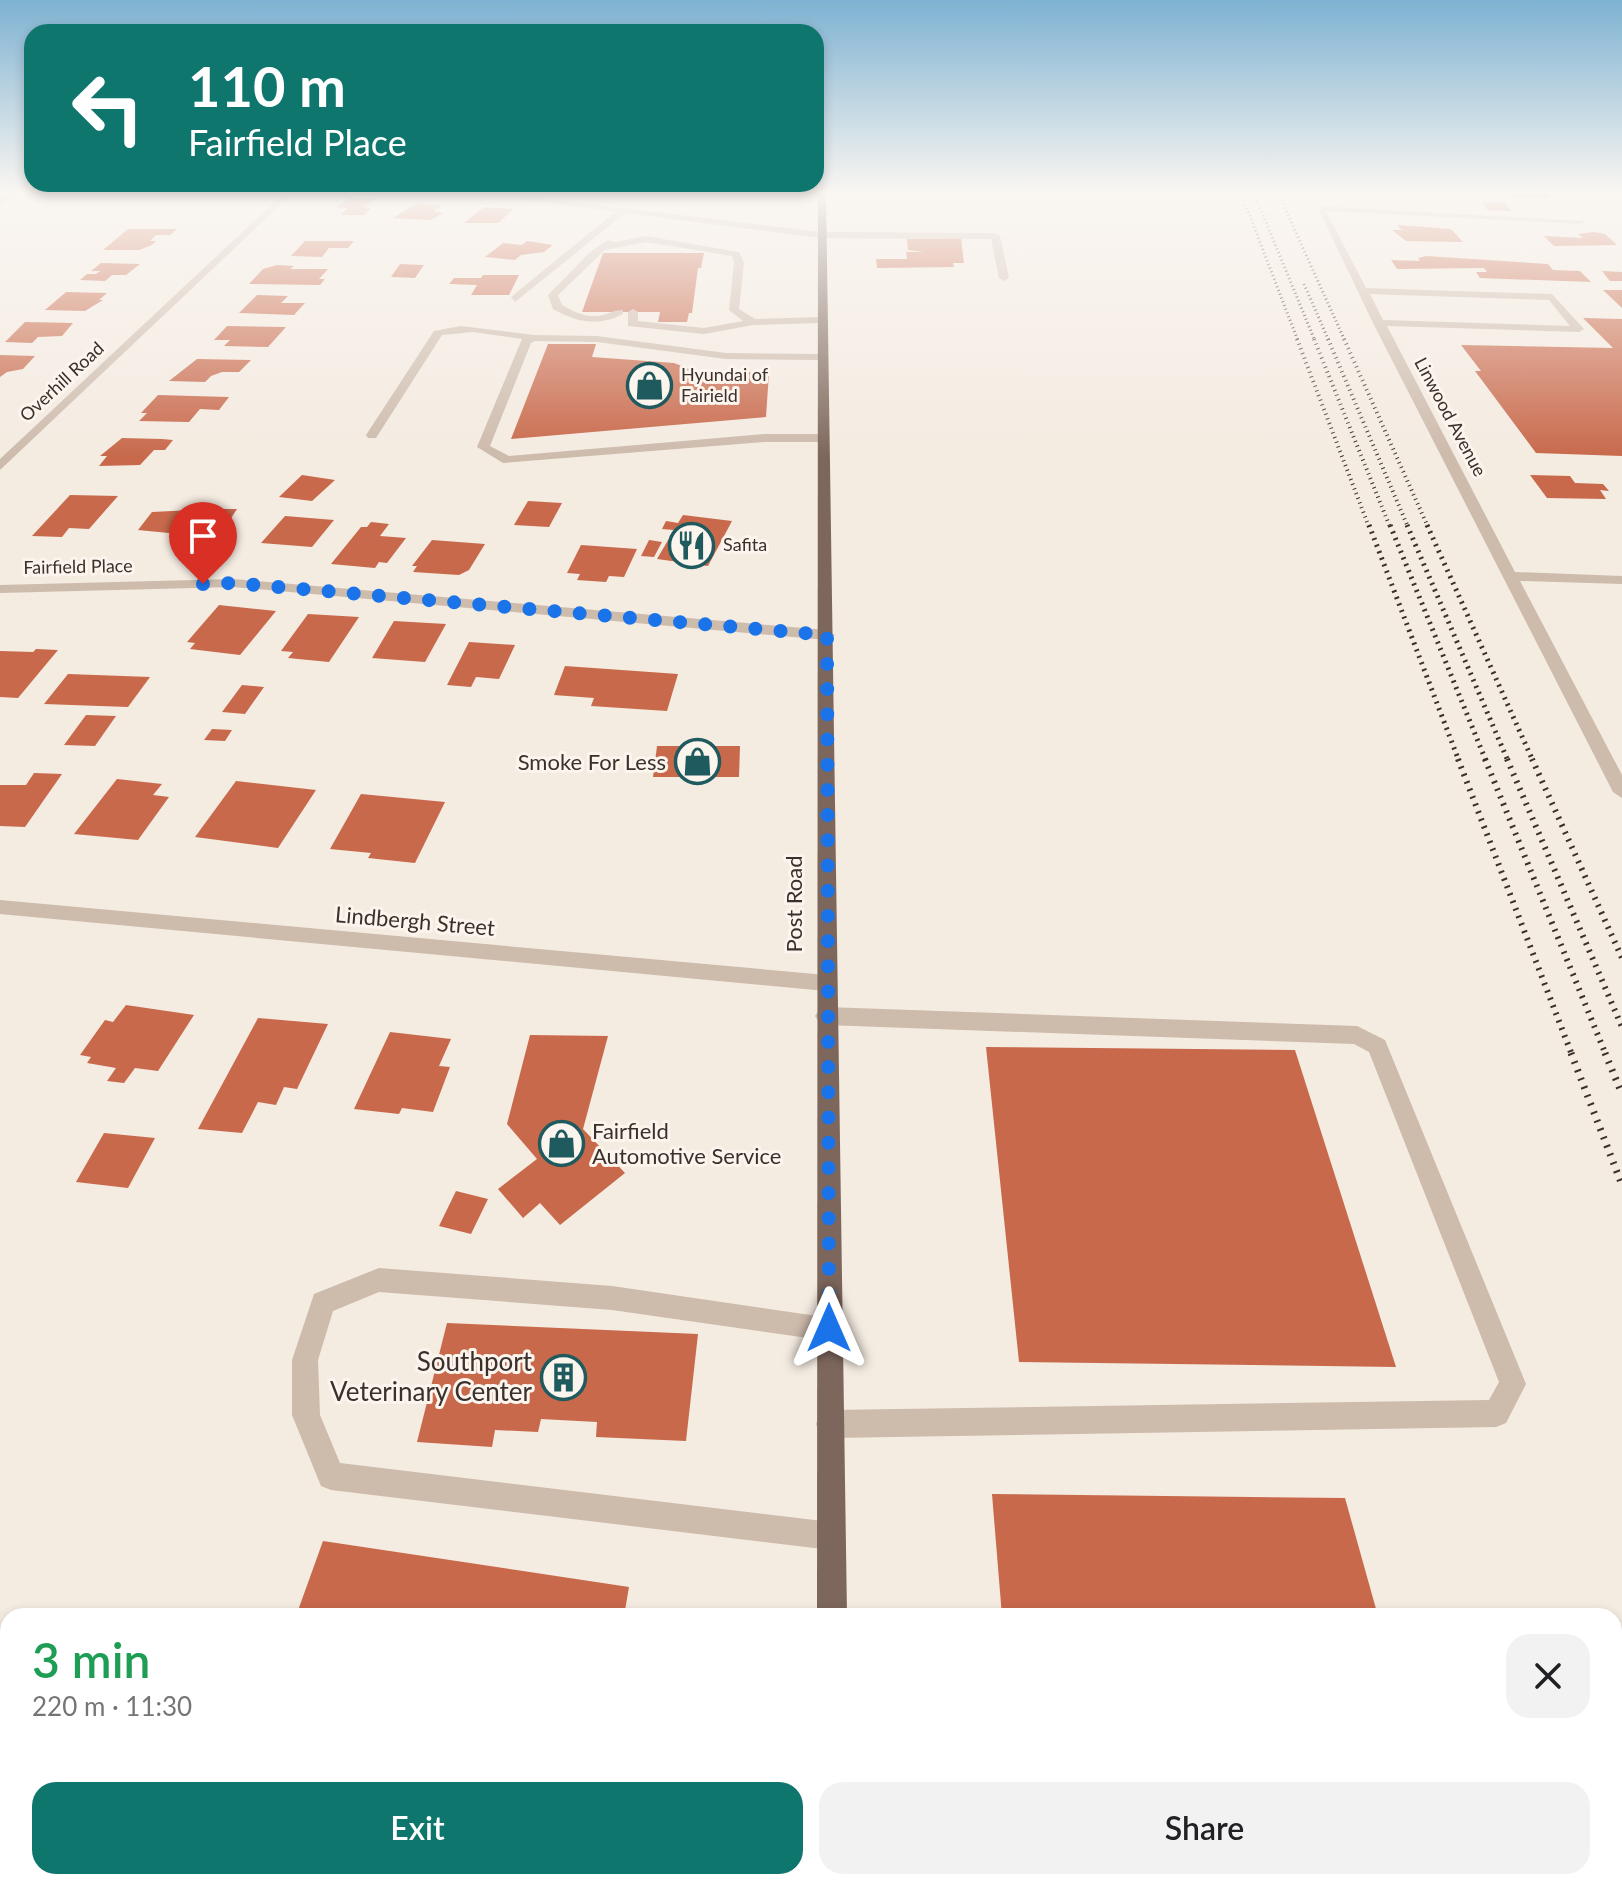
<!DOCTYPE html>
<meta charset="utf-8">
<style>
:root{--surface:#fff;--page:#f2f2f2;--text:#202124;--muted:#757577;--accent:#0f766e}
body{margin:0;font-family:Lato,sans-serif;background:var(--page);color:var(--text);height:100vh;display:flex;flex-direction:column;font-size:30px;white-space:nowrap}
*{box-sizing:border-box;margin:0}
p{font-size:26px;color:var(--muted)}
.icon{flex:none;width:44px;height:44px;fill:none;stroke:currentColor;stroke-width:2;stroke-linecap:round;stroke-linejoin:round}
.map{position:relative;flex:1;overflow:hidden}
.drawer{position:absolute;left:0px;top:1608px;width:1622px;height:282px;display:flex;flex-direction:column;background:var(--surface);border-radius:24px 24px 0 0;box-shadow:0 4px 12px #0003}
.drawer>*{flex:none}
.guide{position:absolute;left:24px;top:24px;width:800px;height:168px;border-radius:24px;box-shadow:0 4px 12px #0003;background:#0f766e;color:#fff;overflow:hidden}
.pin{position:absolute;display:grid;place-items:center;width:68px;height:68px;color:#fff;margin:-82px -34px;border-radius:50% 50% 50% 0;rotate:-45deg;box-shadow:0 0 8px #0007}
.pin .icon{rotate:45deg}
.me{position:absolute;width:88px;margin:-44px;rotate:0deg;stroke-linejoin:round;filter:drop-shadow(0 0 6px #0008)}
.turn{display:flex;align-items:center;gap:28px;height:168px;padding:0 32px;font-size:36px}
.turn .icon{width:104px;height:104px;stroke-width:2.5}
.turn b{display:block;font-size:56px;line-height:68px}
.round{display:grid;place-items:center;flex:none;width:84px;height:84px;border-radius:24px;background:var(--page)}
.overview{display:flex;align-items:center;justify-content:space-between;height:136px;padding:0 32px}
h1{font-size:48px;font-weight:600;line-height:60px;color:#1e9e55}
.button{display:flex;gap:16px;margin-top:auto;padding:16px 32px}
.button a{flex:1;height:92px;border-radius:24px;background:var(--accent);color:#fff;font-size:32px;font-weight:600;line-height:92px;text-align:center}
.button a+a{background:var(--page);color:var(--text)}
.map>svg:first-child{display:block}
</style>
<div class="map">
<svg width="1622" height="1889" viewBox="0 0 1622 1889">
<rect width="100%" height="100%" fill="#f4ebe1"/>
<!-- building -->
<g fill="#c8694b">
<path d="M 1509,193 L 1545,193 L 1551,198 L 1514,198 Z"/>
<path d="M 349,198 L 377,198 L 363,207 L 371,208 L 364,215 L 341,215 L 347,208 L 336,208 Z"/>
<path d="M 1482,202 L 1505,203 L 1511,211 L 1488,210 Z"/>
<path d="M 416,204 L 442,205 L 433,211 L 443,213 L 431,220 L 393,218 Z"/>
<path d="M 484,207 L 514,209 L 498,223 L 464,223 Z"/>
<path d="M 1397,225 L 1451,229 L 1463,242 L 1406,241 L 1392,230 L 1402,230 Z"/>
<path d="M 128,229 L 177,229 L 170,235 L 156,235 L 150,241 L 156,241 L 152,245 L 139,250 L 103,250 Z"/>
<path d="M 1594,232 L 1605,234 L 1617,245 L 1554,246 L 1544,236 L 1583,238 L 1578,234 Z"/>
<path d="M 961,238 L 964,263 L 953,263 L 954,267 L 877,268 L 876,259 L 907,259 L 906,252 L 924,252 L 908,250 L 907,239 Z"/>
<path d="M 305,241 L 354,241 L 348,248 L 329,248 L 322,257 L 291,256 Z"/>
<path d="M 527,241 L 553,245 L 544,252 L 521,255 L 515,260 L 485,257 L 503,243 L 522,245 Z"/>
<path d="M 603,253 L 704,253 L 701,268 L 698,268 L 692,313 L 689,313 L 687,322 L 658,322 L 660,312 L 582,312 Z"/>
<path d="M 1426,256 L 1548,264 L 1553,270 L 1580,271 L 1591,282 L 1480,278 L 1476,272 L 1487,272 L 1484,268 L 1397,269 L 1391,260 L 1420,261 L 1418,258 Z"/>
<path d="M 101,263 L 140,264 L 126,275 L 112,275 L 105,281 L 80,280 L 87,274 L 96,274 L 100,271 L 91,271 Z"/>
<path d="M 400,264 L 424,265 L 415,278 L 391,277 Z"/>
<path d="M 277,265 L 294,266 L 290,269 L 328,269 L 319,279 L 325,279 L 320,285 L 249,284 L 263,269 Z"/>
<path d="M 1602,271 L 1622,272 L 1622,281 L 1610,281 Z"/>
<path d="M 483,275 L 519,275 L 509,295 L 471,295 L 477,285 L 449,284 L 454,278 L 481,278 Z"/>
<path d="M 1603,290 L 1622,290 L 1622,308 Z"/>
<path d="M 66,292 L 107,293 L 99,300 L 103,300 L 85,311 L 45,310 Z"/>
<path d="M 257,295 L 288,296 L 281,303 L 305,303 L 294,315 L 239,313 Z"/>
<path d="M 1583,318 L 1622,319 L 1622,456 L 1536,453 L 1475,371 L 1481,371 L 1461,345 L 1613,348 Z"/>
<path d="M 25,322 L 73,323 L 62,336 L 38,337 L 32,343 L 5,342 Z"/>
<path d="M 227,326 L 286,327 L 268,347 L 224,346 L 230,340 L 214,340 Z"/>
<path d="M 548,344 L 596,344 L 592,357 L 674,363 L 695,371 L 769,373 L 766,417 L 511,439 Z"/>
<path d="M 0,355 L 35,356 L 23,369 L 7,372 L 0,377 Z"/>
<path d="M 197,359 L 251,360 L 239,372 L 222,372 L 211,376 L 205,382 L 169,381 Z"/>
<path d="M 158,395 L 229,397 L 219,410 L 200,409 L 189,422 L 139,421 L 147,413 L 141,413 Z"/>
<path d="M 122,438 L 162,439 L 173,440 L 165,450 L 154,450 L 140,465 L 99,466 L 107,456 L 100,456 Z"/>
<path d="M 302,475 L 335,480 L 312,501 L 279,497 Z"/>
<path d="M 1530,475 L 1570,476 L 1575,483 L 1603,484 L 1609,491 L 1600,490 L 1606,499 L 1547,498 Z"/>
<path d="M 70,495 L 118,496 L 89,529 L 69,528 L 62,537 L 32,536 Z"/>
<path d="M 528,501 L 562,503 L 549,527 L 514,525 Z"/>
<path d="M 212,509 L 237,509 L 218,538 L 176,538 L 179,534 L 138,530 L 152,512 Z"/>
<path d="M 683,515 L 732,521 L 708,566 L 657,559 L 674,530 L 662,529 L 666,521 L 678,523 Z"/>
<path d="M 285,516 L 334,520 L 312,547 L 261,543 Z"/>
<path d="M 371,522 L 389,524 L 380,536 L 406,538 L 387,563 L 379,562 L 375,568 L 331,564 L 361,527 L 367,527 Z"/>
<path d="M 432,540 L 485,544 L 469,570 L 459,575 L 413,572 L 417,566 L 412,566 Z"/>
<path d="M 649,540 L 662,542 L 654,557 L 641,556 Z"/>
<path d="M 581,545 L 637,549 L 624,577 L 609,576 L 606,582 L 577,580 L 580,574 L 567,573 Z"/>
<path d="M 219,605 L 276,611 L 240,655 L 190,649 L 195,643 L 187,642 Z"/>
<path d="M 308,614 L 359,617 L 329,662 L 288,658 L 293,652 L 281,651 Z"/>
<path d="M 394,621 L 446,624 L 425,662 L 372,658 Z"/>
<path d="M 469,642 L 515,645 L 499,679 L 476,677 L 471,687 L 447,685 Z"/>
<path d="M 36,649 L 58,650 L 18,698 L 0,697 L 0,651 L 33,652 Z"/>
<path d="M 565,666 L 678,674 L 667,711 L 591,706 L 594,698 L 554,695 Z"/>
<path d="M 68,674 L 150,677 L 128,707 L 44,704 Z"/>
<path d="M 242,685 L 264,687 L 245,714 L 222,712 Z"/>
<path d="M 86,715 L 116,716 L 95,746 L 64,745 Z"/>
<path d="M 212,729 L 232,730 L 225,741 L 204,740 Z"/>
<path d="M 657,746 L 740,746 L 739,777 L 653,777 Z"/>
<path d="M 34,773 L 62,774 L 25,827 L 0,826 L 0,785 L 26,785 Z"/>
<path d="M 117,779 L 162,784 L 153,795 L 169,797 L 138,840 L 74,834 Z"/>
<path d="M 236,781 L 316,790 L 278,848 L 195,837 Z"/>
<path d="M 361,794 L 445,802 L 415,863 L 368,858 L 371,853 L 330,849 Z"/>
<path d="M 126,1005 L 194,1015 L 158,1071 L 135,1068 L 124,1083 L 107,1081 L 116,1068 L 87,1063 L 91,1057 L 80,1055 L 105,1020 L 113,1022 Z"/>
<path d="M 258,1018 L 328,1024 L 297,1089 L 284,1087 L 276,1105 L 258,1102 L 242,1133 L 198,1129 Z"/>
<path d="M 390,1032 L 451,1039 L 439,1066 L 450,1067 L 433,1112 L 402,1108 L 399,1114 L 354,1109 Z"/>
<path d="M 530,1035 L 608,1036 L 583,1129 L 625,1173 L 560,1225 L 540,1203 L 523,1218 L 498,1189 L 537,1159 L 507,1124 Z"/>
<path d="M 986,1047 L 1295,1050 L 1396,1367 L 1019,1362 Z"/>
<path d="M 104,1133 L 155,1138 L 128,1188 L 76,1182 Z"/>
<path d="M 456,1191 L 488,1199 L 471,1234 L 439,1226 Z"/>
<path d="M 447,1323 L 698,1334 L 686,1441 L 596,1437 L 597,1422 L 541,1419 L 538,1432 L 495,1430 L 492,1447 L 417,1442 Z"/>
<path d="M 992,1494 L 1345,1498 L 1378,1616 L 1002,1616 Z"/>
<path d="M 323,1541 L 629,1587 L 624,1616 L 296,1616 Z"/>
<path d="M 8,1788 L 8,1882 L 99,1882 L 97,1889 L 0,1889 L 0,1805 Z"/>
<path d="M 481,1882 L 582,1882 L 580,1889 L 479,1889 Z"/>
</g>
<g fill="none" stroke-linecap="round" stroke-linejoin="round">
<!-- minor -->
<g fill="#cdbbac" fill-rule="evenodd">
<path d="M 12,193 L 22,193 L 0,205 L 0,199 Z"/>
<path d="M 284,193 L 293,193 L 0,470 L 0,459 Z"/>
<path d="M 478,193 L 500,193 L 820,232 L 995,233 L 1000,236 L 1009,278 L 1004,281 L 999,278 L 991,239 L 820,238 L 625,213 L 515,302 L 511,297 L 615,212 Z"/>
<path d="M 1317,206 L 1586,221 L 1581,224 L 1326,211 L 1366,288 L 1552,294 L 1584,329 L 1579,332 L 1387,326 L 1515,572 L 1622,576 L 1622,584 L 1520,581 L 1622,775 L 1622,798 L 1613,792 L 1373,323 ZM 1370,294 L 1549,300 L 1570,326 L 1383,320 Z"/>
<path d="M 646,236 L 739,252 L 744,263 L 739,309 L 755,319 L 821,317 L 826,320 L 821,323 L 753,325 L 704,334 L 628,326 L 628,312 L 633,309 L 638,312 L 638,321 L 704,328 L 743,321 L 729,310 L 734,263 L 732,256 L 646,242 L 605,250 L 558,295 L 562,305 C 574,312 588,319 603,315 C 611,313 614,310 623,310 L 623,314 C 598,327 576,322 553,309 L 548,295 L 590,252 L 608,240 L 615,242 Z"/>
<path d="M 461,326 L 534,335 L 597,336 L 726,353 L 822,354 L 828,357 L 822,360 L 726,359 L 597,342 L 535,341 L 531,343 L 490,446 L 509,456 L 764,434 L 824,434 L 830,438 L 824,442 L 764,442 L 503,463 L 477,447 L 522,339 L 473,332 L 442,335 L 376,438 L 368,438 L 366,435 L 434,331 Z"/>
<path d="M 233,579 L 827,630 L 835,635 L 827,640 L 233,587 L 0,593 L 0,585 Z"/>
<path d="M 0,900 L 826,975 L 833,977 L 836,983 L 833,989 L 826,991 L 0,914 Z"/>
<path d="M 826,1007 L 1357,1026 L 1385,1040 L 1526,1384 L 1506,1423 L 1496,1427 L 830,1438 L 820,1434 L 816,1424 L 820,1414 L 830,1410 L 1489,1400 L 1499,1382 L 1369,1052 L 1354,1044 L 826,1025 L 819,1022 L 815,1016 L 819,1010 Z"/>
<path d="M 379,1268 L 612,1286 L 838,1319 L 842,1328 L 838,1337 L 829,1341 L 612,1310 L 379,1292 L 333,1311 L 318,1360 L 320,1415 L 340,1463 L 831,1522 L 841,1526 L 845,1536 L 841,1546 L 831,1550 L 331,1490 L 321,1486 L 292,1415 L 292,1360 L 314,1294 Z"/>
<path d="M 373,1882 L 407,1882 L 405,1889 L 371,1889 Z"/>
<path d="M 609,1882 L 643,1882 L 642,1889 L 608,1889 Z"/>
</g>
<!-- major -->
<g fill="#7d675c" fill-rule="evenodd">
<path d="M 818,193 L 826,193 L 847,1616 L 817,1616 Z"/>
<rect x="817" y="1882" width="34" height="7"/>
</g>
<!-- rail-far4 -->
<g stroke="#3b302b" stroke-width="3" stroke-dasharray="1 3" stroke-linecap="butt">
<path d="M 1241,193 L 1298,341"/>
<path d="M 1254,193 L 1315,341"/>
<path d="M 1278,193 L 1345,341"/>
<path d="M 1304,284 L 1329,341"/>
</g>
<!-- rail-far3 -->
<g stroke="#3b302b" stroke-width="4" stroke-dasharray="1 4" stroke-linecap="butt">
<path d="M 1297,339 L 1369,527"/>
<path d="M 1314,339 L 1390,527"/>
<path d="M 1328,339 L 1408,527"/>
<path d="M 1344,339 L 1428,527"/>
</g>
<!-- rail-far2 -->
<g stroke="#3b302b" stroke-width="5" stroke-dasharray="2 5" stroke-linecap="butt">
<path d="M 1369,525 L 1459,761"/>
<path d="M 1390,525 L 1486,761"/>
<path d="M 1407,525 L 1508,761"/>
<path d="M 1427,525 L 1533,761"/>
</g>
<!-- rail-far1 -->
<g stroke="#3b302b" stroke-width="6" stroke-dasharray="2 6" stroke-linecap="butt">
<path d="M 1458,759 L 1572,1055"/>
<path d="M 1485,759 L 1606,1055"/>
<path d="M 1507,759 L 1622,1027"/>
<path d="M 1532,759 L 1622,958"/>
</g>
<!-- rail -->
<g stroke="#3b302b" stroke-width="7" stroke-dasharray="2 7" stroke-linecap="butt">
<path d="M 1571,1053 L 1622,1185"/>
<path d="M 1605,1053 L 1622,1094"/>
</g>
</g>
<!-- sky -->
<linearGradient id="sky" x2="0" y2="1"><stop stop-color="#7eb2d2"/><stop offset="0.42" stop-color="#faf6f2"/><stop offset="1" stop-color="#faf6f2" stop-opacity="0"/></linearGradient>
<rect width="1622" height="457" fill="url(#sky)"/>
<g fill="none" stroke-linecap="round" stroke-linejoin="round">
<!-- route -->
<path stroke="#1a73e8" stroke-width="14" stroke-dasharray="0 25.2" d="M 203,584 L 233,583 L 827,635 L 829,1328"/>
</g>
<!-- icons -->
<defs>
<symbol id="shop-ring" viewBox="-11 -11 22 22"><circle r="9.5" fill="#fbf5ee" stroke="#1f5a5e" stroke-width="1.5"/><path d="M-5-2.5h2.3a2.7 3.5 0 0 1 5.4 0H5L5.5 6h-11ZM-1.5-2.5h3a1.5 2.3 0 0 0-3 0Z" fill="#1f5a5e"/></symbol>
<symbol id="restaurant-ring" viewBox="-11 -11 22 22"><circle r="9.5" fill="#fbf5ee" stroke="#1f5a5e" stroke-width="1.5"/><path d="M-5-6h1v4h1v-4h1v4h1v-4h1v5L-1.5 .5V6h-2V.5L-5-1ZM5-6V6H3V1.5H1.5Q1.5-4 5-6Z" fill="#1f5a5e"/></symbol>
<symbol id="building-ring" viewBox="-11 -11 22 22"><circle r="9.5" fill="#fbf5ee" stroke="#1f5a5e" stroke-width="1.5"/><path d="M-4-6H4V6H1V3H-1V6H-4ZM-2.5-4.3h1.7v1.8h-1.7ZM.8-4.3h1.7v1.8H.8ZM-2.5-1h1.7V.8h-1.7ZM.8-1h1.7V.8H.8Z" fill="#1f5a5e"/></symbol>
</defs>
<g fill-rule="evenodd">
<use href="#shop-ring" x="624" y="360" width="51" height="51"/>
<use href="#restaurant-ring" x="666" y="520" width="51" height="51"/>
<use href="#shop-ring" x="672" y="736" width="51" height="51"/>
<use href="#shop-ring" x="536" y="1118" width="51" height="51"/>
<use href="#building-ring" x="538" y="1352" width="51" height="51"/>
</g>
<g text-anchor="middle" stroke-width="6" stroke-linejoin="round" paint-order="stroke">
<!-- far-poi labels -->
<g font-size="18" fill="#3b302b" stroke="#fbf5ee" text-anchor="start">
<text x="681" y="381">Hyundai of<tspan x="681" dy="21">Fairield</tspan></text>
<text x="723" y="551">Safita</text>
</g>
<!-- far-street labels -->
<g font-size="18" fill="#3b302b" stroke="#fbf5ee">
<text transform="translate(62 382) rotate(-43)" y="6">Overhill Road</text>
<text transform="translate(1450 417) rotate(62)" y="6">Linwood Avenue</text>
<text transform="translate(78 567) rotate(-1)" y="6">Fairfield Place</text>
</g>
<!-- poi labels -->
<g font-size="22" fill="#3b302b" stroke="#fbf5ee" text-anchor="end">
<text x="666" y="770">Smoke For Less</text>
<text x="592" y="1139" text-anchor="start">Fairfield<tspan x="592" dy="25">Automotive Service</tspan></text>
</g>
<!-- street labels -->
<g font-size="22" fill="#3b302b" stroke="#fbf5ee">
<text transform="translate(794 904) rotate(-90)" y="8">Post Road</text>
<text transform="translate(415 921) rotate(5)" y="8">Lindbergh Street</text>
</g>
<!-- near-poi labels -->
<g font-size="26" fill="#3b302b" stroke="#fbf5ee" text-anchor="end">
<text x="532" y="1371">Southport<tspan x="532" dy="30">Veterinary Center</tspan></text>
</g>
</g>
</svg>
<div class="pin" style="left:203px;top:584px;background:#d93025"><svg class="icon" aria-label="arrive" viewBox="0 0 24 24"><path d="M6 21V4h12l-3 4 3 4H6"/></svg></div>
<svg class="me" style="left:829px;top:1328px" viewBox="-20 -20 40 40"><path d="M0-17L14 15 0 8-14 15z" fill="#1a73e8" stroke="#fff" stroke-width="4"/></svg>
<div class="guide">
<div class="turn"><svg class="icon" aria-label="left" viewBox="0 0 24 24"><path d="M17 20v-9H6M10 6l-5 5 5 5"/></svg><div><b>110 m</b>Fairfield Place</div></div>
</div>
<section class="drawer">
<div class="overview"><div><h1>3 min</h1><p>220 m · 11:30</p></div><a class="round"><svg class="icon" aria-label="close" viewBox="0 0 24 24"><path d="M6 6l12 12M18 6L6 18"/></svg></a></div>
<div class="button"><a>Exit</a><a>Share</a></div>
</section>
</div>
